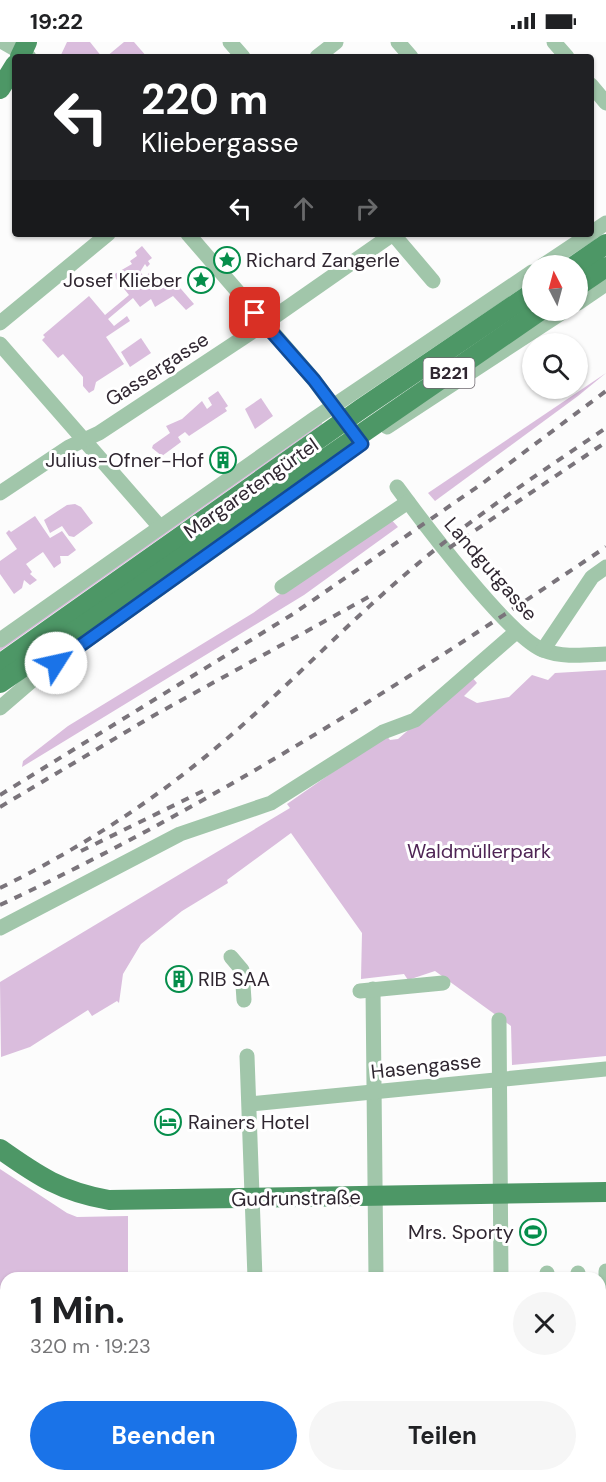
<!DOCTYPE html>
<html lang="de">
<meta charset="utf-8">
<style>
:root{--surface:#fff;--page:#f6f6f6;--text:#202124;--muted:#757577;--accent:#1a73e8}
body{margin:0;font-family:"DM Sans",sans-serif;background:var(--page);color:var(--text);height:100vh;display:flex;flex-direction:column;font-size:22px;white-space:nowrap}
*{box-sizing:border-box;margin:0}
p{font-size:20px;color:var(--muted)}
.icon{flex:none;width:33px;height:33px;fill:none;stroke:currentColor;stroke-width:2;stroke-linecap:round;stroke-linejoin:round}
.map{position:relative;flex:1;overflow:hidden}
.side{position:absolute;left:0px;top:1230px;width:606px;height:210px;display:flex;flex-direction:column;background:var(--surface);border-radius:18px 18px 0 0;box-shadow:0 2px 4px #0004}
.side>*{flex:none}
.banner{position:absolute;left:12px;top:12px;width:582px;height:183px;border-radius:6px;box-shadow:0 2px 4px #0004;background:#202124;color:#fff;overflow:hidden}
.needle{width:39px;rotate:354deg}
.fabs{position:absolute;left:522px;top:213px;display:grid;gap:12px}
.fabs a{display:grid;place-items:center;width:66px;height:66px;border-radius:50%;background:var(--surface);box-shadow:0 2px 4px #0004;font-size:30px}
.pin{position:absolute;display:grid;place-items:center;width:51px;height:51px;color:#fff;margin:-26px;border-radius:12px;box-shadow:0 3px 9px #0006}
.me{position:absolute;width:66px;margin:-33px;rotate:55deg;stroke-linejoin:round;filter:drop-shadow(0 0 4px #0008)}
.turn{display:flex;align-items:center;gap:21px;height:126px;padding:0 30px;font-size:27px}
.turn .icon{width:78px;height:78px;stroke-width:2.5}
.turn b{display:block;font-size:42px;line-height:51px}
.lanes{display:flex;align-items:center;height:57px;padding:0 30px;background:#0003;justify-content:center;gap:30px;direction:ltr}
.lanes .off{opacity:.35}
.round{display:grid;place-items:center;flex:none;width:63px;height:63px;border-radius:32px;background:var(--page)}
.summary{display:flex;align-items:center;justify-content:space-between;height:102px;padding:0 30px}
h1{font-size:36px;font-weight:700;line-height:45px}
.cta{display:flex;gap:12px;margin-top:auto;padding:12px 30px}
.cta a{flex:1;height:69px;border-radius:36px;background:var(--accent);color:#fff;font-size:24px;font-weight:700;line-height:69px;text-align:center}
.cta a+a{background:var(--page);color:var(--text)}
.status{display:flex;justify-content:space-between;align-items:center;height:42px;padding:0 30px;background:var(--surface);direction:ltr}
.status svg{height:16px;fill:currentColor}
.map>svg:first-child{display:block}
</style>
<div class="status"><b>19:22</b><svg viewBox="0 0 49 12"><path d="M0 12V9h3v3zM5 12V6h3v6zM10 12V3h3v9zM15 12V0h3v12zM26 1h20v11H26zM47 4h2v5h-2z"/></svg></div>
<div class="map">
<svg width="606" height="1440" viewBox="0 0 606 1440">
<rect width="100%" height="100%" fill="#fcfcfc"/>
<!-- green -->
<g fill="#dabddd">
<path d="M 67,0 L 90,0 L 102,15 L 60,15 Z"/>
<path d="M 124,0 L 134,0 L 147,15 L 106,15 Z"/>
<path d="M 142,204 L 152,216 L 148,219 L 150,222 L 147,225 L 145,222 L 140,230 L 145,235 L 151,229 L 166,246 L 175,240 L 194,262 L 186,268 L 173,254 L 155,265 L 151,257 L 140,265 L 133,256 L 108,277 L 114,284 L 127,274 L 130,279 L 106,295 L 124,322 L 96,340 L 94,348 L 89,351 L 83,344 L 83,335 L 63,312 L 58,316 L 42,298 L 45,295 L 43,293 L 89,254 L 105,273 L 129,253 L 113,233 L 132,222 L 130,219 L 137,214 L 135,210 Z"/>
<path d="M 141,296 L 151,311 L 130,325 L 121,310 Z"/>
<path d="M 606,331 L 578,354 L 435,459 L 428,451 Z"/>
<path d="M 218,349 L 228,364 L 225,366 L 227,369 L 189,394 L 185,390 L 178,395 L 181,400 L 162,414 L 152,406 L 153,403 L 170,391 L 166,384 L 182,377 L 202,359 L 207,367 L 212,363 L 208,356 Z"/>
<path d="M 261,356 L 273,374 L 255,387 L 245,367 Z"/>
<path d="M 322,380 L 322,382 L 0,609 L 0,605 Z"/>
<path d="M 75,462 L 81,465 L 93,481 L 74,495 L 69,494 L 62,484 L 50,491 L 44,478 L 67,463 Z"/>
<path d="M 35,474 L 50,496 L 62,489 L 76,508 L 68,514 L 60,514 L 61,521 L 54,526 L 43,510 L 26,522 L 32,530 L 30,532 L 37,538 L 30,543 L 24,538 L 22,546 L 14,552 L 0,532 L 0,519 L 17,507 L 6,491 L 9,488 L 11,490 Z"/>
<path d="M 389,475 L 398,485 L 304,553 L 22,725 L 23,719 L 68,684 L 253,571 Z"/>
<path d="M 606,628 L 606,1014 L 512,1023 L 511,984 L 435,929 L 408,938 L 404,932 L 361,937 L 362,891 L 291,791 L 227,838 L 228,841 L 182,869 L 141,902 L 123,932 L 119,961 L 117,959 L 92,974 L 88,968 L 30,1005 L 1,1015 L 0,940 L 290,766 L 287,762 L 386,693 L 390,698 L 398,697 L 471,634 L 477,641 L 464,654 L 477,661 L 509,655 L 532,633 L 548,638 L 555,631 Z"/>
<path d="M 0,1127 L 67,1171 L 77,1175 L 128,1174 L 128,1236 L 6,1236 L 6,1434 L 55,1434 L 44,1440 L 0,1440 Z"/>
</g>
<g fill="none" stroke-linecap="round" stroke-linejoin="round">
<!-- minor -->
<g stroke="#a1c6aa" stroke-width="15">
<path d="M 3,0 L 29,15"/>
<path d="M 230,0 L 243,15"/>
<path d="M 398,0 L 411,15"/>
<path d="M 554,0 L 567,15"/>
<path d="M 317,15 L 336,0"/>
<path d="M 591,43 L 606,61"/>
<path d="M 591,191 L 606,181"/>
<path d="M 188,192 L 314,338 L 351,388"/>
<path d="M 393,192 L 433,239"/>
<path d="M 542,224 L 590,192"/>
<path d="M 578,261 L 606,242"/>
<path d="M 0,281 L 108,192"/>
<path d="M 0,302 L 160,485"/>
<path d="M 387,385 L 566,268"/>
<path d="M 397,445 C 422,479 509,595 543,608 C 563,616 585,613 606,612"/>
<path d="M 0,451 L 69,405 L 99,391 L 264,282 L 393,192"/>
<path d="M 282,545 L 408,460"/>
<path d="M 0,598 L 314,377 L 532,230"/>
<path d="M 543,608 L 592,535 L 606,525"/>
<path d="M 0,666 L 36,635 L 336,421"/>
<path d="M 0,886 L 180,792 L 271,761 L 383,690 L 415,678 L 516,590"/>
<path d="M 231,915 L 242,928 L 244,958"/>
<path d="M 373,947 L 376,1236"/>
<path d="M 360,949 L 443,941"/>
<path d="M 499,978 L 501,1236"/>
<path d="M 247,1014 L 255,1236"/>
<path d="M 250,1062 L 606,1027"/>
<path d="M 606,1229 L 606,1255"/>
<path d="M 547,1231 L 547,1236"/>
<path d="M 578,1231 L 578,1236"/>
<path d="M 600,1358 L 606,1358"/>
<path d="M 504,1434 L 504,1440"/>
<path d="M 257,1440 L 295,1440"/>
<path d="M 304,1440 L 379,1440 L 379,1434"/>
</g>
<!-- major -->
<g stroke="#4d9766" stroke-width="20">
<path d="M 20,15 L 27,0"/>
<path d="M 0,47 L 15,23"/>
<path d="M 574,224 L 606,202"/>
<path d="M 578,244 L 606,225"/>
<path d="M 0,622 L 361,367 L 532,251"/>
<path d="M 0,641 L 541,268"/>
<path d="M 0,1107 C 38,1134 62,1150 109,1158 L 606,1150"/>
</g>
<!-- rail -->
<g stroke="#7a747b" stroke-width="4" stroke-dasharray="8 8" stroke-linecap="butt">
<path d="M 449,506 L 606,400"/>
<path d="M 0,753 L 293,572 L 483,441 L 606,349"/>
<path d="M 0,765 L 151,675 L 374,552"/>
<path d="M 81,809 L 205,748"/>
<path d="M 0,846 C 77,808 151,761 217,705 C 283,650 342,586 408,530 C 470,477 538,432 606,386"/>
<path d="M 0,863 C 213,763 411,636 606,505"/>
</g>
</g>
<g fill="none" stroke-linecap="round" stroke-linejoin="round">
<defs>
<path id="route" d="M 56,621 L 362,402 L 314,338 L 255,271"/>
</defs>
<!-- route casing -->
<use href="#route" stroke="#114b97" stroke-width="15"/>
<!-- route -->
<use href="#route" stroke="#1a73e8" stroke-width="10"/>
</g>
<!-- icons -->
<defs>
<symbol id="sight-ring" viewBox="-11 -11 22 22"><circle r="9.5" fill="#fff" stroke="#068e4b" stroke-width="1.5"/><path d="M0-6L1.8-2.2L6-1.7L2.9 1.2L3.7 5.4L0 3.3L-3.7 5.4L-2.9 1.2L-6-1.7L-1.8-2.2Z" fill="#068e4b"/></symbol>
<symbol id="building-ring" viewBox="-11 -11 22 22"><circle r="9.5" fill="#fff" stroke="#068e4b" stroke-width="1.5"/><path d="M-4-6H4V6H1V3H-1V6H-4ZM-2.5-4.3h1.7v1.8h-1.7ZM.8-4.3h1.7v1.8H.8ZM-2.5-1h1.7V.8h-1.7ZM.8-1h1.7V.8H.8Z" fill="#068e4b"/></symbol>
<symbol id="hotel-ring" viewBox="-11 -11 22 22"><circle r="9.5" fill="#fff" stroke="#068e4b" stroke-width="1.5"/><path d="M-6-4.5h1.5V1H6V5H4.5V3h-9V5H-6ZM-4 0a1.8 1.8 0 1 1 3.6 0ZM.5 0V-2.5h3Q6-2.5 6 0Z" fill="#068e4b"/></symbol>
<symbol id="stadium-ring" viewBox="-11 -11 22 22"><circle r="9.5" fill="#fff" stroke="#068e4b" stroke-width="1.5"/><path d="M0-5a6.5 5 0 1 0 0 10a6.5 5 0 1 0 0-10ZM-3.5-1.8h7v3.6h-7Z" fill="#068e4b"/></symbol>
</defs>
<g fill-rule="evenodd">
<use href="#sight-ring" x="212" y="203" width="30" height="30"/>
<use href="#sight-ring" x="186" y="223" width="30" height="30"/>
<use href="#building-ring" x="208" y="403" width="30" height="30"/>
<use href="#building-ring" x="164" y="922" width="30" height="30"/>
<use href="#hotel-ring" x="153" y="1065" width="30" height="30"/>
<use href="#stadium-ring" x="518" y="1175" width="30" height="30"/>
</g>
<g text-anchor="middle" stroke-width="6" stroke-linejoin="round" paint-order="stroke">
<!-- shield labels -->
<rect fill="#fff" stroke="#6e686f" stroke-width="1.5" x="423.5" y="316" width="51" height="30" rx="4.5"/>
<g font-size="18" font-weight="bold" fill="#302731">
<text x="449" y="337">B221</text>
</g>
<!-- poi labels -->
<g font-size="20" fill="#302731" stroke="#fff" text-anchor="start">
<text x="246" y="225">Richard Zangerle</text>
<text x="182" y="245" text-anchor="end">Josef Klieber</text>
<text x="204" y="425" text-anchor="end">Julius-Ofner-Hof</text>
<text x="198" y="944">RIB SAA</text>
<text x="188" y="1087">Rainers Hotel</text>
<text x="514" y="1197" text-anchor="end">Mrs. Sporty</text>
</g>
<!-- street labels -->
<g font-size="20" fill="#302731" stroke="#fff">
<text transform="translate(157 327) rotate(-33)" y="7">Gassergasse</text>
<text transform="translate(251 446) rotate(-35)" y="7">Margaretengürtel</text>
<text transform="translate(491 527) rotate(49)" y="7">Landgutgasse</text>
<text transform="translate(426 1024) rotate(-6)" y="7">Hasengasse</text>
<text transform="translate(296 1156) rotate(-1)" y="7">Gudrunstraße</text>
</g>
<!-- park labels -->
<g font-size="20" fill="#4f2555" stroke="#fff">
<text x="479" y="816">Waldmüllerpark</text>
</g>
</g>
</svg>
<div class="fabs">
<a><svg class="needle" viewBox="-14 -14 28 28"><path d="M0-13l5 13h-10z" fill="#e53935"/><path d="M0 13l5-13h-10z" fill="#757577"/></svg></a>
<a><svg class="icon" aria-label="search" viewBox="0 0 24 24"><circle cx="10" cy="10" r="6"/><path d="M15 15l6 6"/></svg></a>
</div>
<div class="pin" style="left:255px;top:271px;background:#d93025"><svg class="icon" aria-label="arrive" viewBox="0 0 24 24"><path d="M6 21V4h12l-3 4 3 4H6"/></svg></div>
<svg class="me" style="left:56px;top:621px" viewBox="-20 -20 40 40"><circle r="19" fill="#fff"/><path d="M0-13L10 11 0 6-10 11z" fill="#1a73e8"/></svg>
<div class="banner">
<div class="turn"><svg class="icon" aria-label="left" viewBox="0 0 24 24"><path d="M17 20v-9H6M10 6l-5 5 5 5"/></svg><div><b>220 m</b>Kliebergasse</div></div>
<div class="lanes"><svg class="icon" aria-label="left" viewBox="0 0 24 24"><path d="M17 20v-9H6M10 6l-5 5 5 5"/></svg><svg class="icon off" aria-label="ahead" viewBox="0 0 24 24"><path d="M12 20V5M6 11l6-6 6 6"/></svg><svg class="icon off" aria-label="right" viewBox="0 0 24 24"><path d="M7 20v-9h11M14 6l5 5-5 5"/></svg></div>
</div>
<section class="side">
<div class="summary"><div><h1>1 Min.</h1><p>320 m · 19:23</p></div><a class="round"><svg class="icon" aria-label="close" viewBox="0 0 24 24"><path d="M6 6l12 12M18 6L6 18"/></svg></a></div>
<div class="cta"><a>Beenden</a><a>Teilen</a></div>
</section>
</div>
